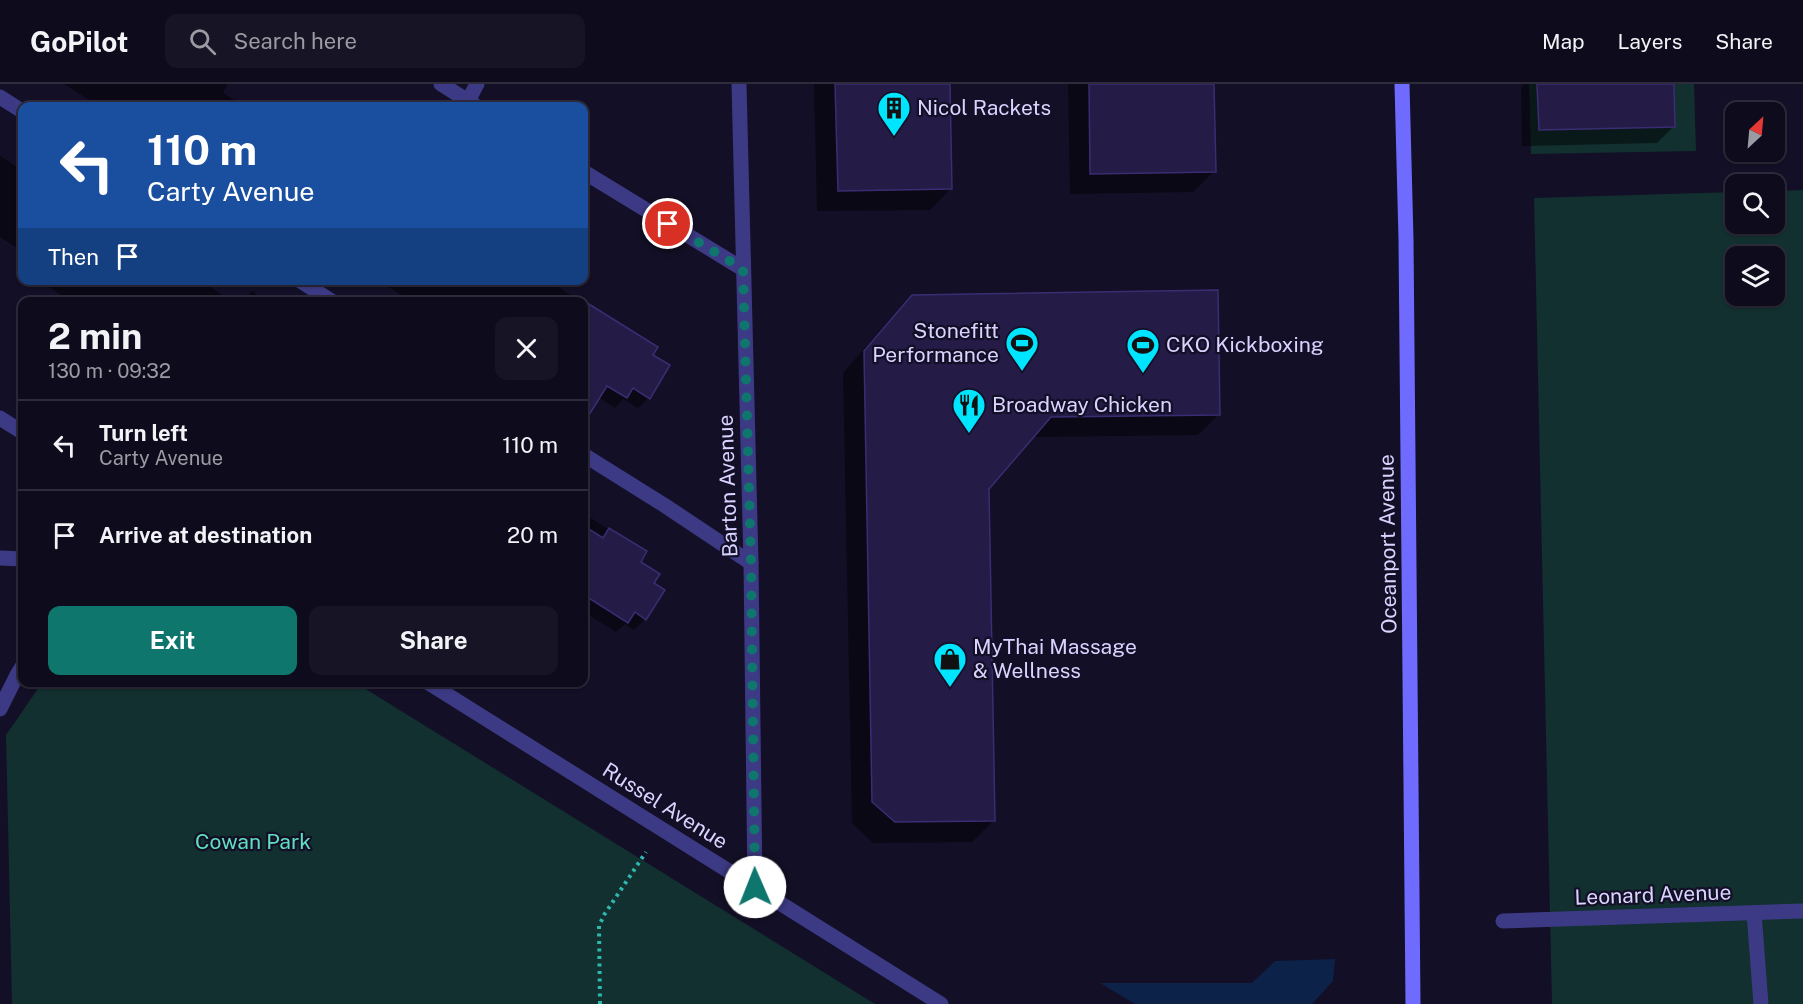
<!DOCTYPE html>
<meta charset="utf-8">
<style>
:root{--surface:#0e0b1c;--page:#171425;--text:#f1f3f6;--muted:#9b9ba3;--line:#2e2b3b;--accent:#0f766e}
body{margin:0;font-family:"Public Sans",sans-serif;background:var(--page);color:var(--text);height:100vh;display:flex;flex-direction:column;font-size:22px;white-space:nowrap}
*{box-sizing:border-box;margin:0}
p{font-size:20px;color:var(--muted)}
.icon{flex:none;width:33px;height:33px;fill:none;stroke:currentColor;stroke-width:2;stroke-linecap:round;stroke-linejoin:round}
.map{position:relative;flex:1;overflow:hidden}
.panel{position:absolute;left:18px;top:213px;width:570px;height:390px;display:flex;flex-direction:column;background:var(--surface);border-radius:12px;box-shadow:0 2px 4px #0004,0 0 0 2px var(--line)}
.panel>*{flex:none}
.guide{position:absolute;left:18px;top:18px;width:570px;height:183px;border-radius:12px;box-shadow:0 2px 4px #0004,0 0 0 2px var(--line);background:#1a4fa0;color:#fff;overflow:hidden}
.needle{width:39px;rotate:26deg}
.buttons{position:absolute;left:1725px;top:18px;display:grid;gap:12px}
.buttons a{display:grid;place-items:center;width:60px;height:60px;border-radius:12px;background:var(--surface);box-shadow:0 2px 4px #0004,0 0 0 2px var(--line);font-size:30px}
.pin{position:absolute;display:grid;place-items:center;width:51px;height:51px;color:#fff;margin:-26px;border:3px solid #fff;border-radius:50%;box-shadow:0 2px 6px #0007}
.me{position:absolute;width:66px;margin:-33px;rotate:359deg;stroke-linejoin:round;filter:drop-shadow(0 0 4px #0008)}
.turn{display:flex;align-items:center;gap:21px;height:126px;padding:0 30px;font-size:27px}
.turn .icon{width:78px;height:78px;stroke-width:2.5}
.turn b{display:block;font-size:42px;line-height:51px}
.then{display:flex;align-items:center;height:57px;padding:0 30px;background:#0003;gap:12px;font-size:22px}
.round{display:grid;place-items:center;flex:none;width:63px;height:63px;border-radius:12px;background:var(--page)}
.head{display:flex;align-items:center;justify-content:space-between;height:102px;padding:0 30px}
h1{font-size:36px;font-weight:700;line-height:45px}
.action{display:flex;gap:12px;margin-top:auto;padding:12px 30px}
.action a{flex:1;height:69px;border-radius:12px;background:var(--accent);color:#fff;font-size:24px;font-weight:700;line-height:69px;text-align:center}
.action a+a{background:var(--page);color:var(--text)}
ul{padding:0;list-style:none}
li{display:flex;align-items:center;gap:18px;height:90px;padding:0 30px;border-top:2px solid var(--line)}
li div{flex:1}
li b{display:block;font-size:22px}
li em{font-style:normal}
header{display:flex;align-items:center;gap:36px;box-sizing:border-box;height:84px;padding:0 30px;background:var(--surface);border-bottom:2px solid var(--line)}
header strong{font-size:28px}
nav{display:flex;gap:33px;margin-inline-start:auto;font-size:21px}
.search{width:420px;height:54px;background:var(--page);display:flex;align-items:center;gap:15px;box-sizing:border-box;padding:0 21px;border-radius:12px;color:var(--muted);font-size:22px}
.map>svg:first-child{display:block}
</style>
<header>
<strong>GoPilot</strong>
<div class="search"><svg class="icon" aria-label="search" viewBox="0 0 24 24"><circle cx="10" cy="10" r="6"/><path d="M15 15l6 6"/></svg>Search here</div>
<nav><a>Map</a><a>Layers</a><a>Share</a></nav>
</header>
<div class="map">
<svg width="1803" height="920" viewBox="0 0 1803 920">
<rect width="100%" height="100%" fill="#130f26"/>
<!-- green -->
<g fill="#12302f" fill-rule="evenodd">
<path d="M 1529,0 L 1694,0 L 1696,67 L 1531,70 Z"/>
<path d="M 1803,106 L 1803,920 L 1552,920 L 1534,114 L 1735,108 L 1736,140 L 1774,140 L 1775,107 ZM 1736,172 L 1774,172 L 1774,212 L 1736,212 Z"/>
<path d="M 42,599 L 356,599 L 875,920 L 12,920 L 6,651 Z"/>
</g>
<!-- water -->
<path fill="#0c2248" d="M 1335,875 L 1333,897 L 1312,920 L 1135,920 L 1100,899 L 1252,899 L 1275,877 Z"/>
<!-- shadow -->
<g fill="#0007">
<path d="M 64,0 L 226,0 L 227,1 L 223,9 L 239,19 L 238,20 L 242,22 L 99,22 Z"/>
<path d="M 814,0 L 949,0 L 951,104 L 930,126 L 817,127 Z"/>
<path d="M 1068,0 L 1213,0 L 1214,87 L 1193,108 L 1070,110 Z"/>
<path d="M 1524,0 L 1673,0 L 1674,42 L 1657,59 L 1522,62 L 1521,4 Z"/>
<path d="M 0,72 L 22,86 L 22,167 L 0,153 Z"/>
<path d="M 38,196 L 200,196 L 233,218 L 72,218 Z"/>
<path d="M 378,196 L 547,196 L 582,218 L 397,218 L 401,211 Z"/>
<path d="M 252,207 L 268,218 L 242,218 Z"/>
<path d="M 913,212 L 1219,330 L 1198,351 L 1032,353 L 987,404 L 993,737 L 972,758 L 873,759 L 852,739 L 843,289 L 891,234 Z"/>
<path d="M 584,219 L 618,239 L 651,271 L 648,314 L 638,324 L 623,315 L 615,324 L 598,313 L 588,323 L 584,320 Z"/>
<path d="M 584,430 L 645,468 L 638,478 L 652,500 L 645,535 L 634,546 L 625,540 L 616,548 L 587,530 L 584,534 Z"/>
</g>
<!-- building -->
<g fill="#241b47" stroke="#3b2d73" stroke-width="1.5">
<path d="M 835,0 L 950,0 L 952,105 L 838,107 Z"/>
<path d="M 1089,0 L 1214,0 L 1216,88 L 1090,90 Z"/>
<path d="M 1537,0 L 1674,0 L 1675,43 L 1539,46 Z"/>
<path d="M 1218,206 L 1220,331 L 1051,333 L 989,405 L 995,737 L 895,738 L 872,718 L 864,267 L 912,211 Z"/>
<path d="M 584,217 L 658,263 L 653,271 L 670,281 L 650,315 L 633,304 L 627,314 L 607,302 L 584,339 Z"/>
<path d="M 584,442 L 603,454 L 609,444 L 647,467 L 641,478 L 660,490 L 654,499 L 665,506 L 646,536 L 635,528 L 628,539 L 584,511 Z"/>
</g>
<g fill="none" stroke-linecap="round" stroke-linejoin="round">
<!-- path -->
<path stroke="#2fb8b0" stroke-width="4" stroke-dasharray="3 4.5" stroke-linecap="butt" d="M 600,920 L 599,842 L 604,831 L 646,768"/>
<!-- lane -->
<g stroke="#3d3a85" stroke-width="15">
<path d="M 0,13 L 22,27"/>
<path d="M 468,17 L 477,0"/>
<path d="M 299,196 L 333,218"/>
<path d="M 584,371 L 664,421 L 751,479"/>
<path d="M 1754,829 L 1761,920"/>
<path d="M 1503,837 L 1803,827"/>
</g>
<!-- street -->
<g stroke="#3d3a85" stroke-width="15">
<path d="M 441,0 L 476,22"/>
<path d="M 739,0 L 751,479 L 755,803"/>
<path d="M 584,88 L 743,185"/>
<path d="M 0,334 L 22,348"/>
<path d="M 0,474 L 22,475"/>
<path d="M 427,598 L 941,920"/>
<path d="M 0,625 L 17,591 L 22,583"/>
</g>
<!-- secondary -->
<path stroke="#6f6bff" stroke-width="15" d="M 1402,0 L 1406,155 L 1413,920"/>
</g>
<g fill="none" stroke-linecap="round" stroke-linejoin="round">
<!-- route -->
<path stroke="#0f766e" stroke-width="10" stroke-dasharray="0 18" d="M 668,140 L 743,185 L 751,479 L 755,803"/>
</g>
<!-- icons -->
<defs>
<symbol id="building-pin" viewBox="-11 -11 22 30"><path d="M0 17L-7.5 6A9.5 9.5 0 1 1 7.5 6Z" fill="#00e5ff" stroke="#130f26"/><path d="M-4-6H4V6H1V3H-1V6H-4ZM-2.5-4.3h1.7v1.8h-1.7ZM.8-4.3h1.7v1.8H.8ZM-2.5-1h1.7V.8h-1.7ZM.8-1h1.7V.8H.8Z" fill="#111"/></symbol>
<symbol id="stadium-pin" viewBox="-11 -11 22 30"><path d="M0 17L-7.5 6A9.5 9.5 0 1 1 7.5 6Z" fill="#00e5ff" stroke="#130f26"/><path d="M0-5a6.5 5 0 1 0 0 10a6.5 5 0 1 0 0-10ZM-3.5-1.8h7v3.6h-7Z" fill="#111"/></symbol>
<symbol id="restaurant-pin" viewBox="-11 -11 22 30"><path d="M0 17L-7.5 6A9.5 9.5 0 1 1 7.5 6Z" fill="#00e5ff" stroke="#130f26"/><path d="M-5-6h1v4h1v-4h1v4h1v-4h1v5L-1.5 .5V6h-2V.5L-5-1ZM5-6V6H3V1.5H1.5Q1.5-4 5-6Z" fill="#111"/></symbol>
<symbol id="shop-pin" viewBox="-11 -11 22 30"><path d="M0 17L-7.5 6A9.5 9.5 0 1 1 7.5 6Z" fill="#00e5ff" stroke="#130f26"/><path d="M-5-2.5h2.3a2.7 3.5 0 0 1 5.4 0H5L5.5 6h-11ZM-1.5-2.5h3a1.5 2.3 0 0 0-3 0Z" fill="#111"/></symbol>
</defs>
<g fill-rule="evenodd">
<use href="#building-pin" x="875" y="5" width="38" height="52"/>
<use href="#stadium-pin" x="1003" y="240" width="38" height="52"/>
<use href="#stadium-pin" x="1124" y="242" width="38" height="52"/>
<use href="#restaurant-pin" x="950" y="302" width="38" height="52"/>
<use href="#shop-pin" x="931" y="556" width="38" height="52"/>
</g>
<g text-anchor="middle" stroke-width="4.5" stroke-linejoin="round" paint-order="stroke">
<!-- poi labels -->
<g font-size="21" fill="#d9d4ff" stroke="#130f26" text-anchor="start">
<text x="917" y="31">Nicol Rackets</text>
<text x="999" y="254" text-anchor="end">Stonefitt<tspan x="999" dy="24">Performance</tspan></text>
<text x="1166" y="268">CKO Kickboxing</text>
<text x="992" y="328">Broadway Chicken</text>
<text x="973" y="570">MyThai Massage<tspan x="973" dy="24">&amp; Wellness</tspan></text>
</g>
<!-- street labels -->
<g font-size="21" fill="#d9d4ff" stroke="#130f26">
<text transform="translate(728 402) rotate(-92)" y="7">Barton Avenue</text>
<text transform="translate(1388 460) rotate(-91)" y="7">Oceanport Avenue</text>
<text transform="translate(665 722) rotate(32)" y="7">Russel Avenue</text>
<text transform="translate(1653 811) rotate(-2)" y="7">Leonard Avenue</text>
</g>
<!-- park labels -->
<g font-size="21" fill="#5fe0c0" stroke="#130f26">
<text x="253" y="765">Cowan Park</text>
</g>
</g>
</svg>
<div class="buttons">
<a><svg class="needle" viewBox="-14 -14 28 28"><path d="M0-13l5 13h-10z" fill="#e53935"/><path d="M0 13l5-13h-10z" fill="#9b9ba3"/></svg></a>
<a><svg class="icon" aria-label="search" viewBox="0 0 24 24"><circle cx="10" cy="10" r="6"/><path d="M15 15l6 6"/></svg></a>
<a><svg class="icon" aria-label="layers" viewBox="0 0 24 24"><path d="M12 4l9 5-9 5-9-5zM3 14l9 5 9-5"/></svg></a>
</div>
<div class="pin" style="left:668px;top:140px;background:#d93025"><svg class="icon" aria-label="arrive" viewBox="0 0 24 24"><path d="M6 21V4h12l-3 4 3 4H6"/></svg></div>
<svg class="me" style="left:755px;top:803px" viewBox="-20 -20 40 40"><circle r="19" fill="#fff"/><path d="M0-13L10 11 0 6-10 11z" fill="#0f766e"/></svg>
<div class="guide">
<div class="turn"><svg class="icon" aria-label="left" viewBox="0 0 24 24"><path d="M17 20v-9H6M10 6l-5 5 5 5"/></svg><div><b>110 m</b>Carty Avenue</div></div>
<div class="then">Then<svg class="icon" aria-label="arrive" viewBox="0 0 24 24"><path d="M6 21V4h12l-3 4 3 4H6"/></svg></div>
</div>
<section class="panel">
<div class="head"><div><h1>2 min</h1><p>130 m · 09:32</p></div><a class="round"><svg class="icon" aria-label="close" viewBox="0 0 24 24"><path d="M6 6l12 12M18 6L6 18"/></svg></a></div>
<ul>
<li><svg class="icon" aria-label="left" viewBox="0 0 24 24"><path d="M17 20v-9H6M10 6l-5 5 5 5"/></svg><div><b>Turn left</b><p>Carty Avenue</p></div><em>110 m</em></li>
<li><svg class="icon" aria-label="arrive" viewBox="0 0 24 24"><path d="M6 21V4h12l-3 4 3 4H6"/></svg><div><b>Arrive at destination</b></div><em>20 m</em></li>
</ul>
<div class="action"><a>Exit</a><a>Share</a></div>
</section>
</div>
